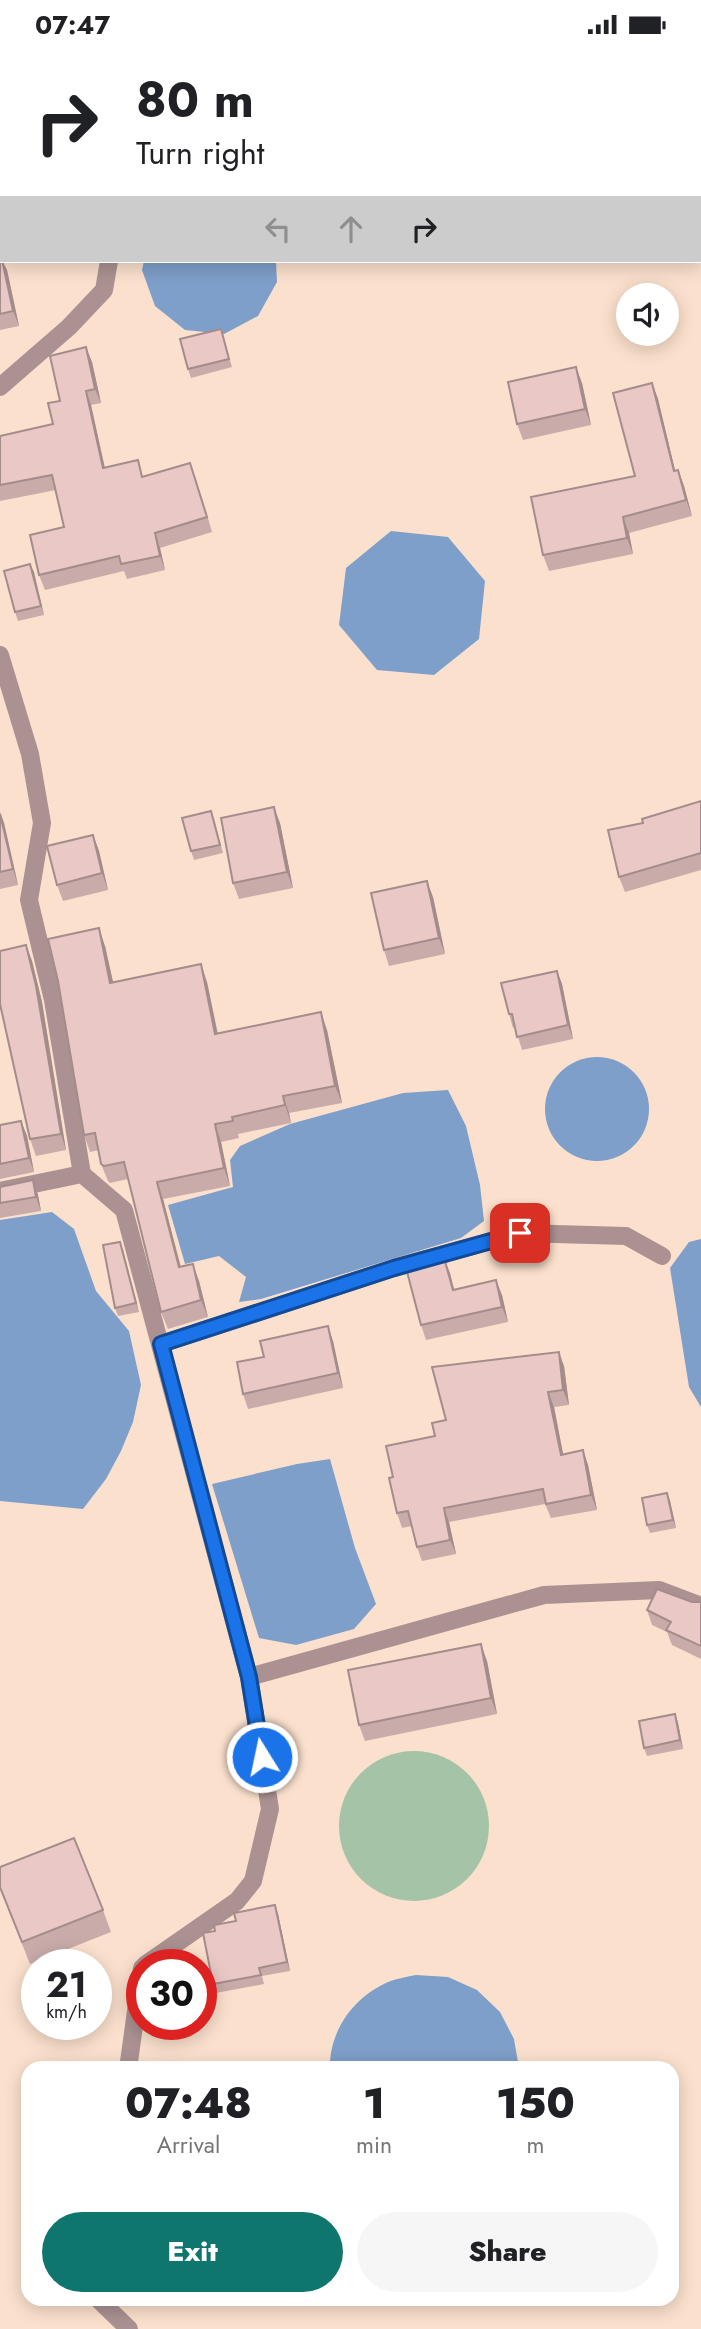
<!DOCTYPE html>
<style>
:root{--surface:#fff;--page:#f6f6f6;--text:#202124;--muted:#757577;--accent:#0f766e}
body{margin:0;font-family:Jost,sans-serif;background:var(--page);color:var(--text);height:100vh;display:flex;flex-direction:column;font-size:26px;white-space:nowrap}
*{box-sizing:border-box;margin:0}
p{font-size:23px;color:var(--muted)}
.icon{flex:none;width:38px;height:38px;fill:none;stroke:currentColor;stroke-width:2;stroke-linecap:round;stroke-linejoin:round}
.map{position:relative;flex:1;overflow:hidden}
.sheet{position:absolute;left:21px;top:2012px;width:658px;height:245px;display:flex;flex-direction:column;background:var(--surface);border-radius:21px;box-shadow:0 4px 18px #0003}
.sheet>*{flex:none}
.guide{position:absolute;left:0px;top:0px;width:702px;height:214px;box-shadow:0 4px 18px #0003;background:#fff;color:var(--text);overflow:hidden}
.tools{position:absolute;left:616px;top:234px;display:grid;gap:14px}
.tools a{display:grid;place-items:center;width:63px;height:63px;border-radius:50%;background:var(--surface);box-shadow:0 4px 18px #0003;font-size:35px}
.speed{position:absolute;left:21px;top:1900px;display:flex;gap:14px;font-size:35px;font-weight:700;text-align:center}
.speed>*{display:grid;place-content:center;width:91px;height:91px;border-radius:50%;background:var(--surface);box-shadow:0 4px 18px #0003;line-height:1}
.speed small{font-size:18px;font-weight:400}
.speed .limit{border:10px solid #d22;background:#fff;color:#111}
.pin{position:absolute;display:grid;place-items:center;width:60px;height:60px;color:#fff;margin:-30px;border-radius:14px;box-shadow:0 4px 10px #0006}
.me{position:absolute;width:77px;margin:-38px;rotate:350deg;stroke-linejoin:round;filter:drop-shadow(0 0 5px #0008)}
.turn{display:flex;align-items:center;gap:24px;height:147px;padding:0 21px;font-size:32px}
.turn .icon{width:91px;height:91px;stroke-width:2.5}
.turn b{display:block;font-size:49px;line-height:60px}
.lanes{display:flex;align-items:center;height:66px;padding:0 21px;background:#0003;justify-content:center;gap:35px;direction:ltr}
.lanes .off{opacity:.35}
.eta{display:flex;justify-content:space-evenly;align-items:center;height:119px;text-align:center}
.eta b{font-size:42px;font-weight:800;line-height:49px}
.button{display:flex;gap:14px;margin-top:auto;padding:14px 21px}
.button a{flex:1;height:80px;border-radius:42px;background:var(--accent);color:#fff;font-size:28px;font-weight:800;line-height:80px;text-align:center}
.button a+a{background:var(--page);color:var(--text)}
.status{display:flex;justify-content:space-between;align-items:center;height:49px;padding:0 35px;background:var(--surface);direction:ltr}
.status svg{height:19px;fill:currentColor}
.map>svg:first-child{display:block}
</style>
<div class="status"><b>07:47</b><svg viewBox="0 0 49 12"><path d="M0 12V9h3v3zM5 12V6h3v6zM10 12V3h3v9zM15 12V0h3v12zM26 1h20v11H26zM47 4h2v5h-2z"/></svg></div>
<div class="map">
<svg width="701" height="2280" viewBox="0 0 701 2280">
<rect width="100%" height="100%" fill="#fbe1cd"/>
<!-- green -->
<circle fill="#a5c4a7" cx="414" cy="1777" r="75"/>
<!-- water -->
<g fill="#7e9fc9">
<path d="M 144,212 L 276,212 L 277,233 L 258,267 L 224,285 L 185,281 L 155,257 L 142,221 Z"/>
<path d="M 391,482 L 448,488 L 485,532 L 479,590 L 434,626 L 377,621 L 339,576 L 346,519 Z"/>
<circle cx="597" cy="1060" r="52"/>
<path d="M 448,1041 L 466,1077 L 480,1136 L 484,1172 L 461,1189 L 261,1250 L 239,1253 L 246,1228 L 219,1207 L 185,1215 L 168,1156 L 233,1138 L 230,1111 L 240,1097 L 290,1075 L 403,1044 Z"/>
<path d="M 52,1163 L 74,1180 L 96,1242 L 129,1282 L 141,1336 L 133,1373 L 121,1402 L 106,1430 L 83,1460 L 0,1452 L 0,1171 Z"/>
<path d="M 701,1190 L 701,1358 L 689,1338 L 670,1219 L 689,1193 Z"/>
<path d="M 330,1410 L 355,1499 L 376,1555 L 354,1580 L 296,1596 L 259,1589 L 212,1435 L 297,1415 Z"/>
<path d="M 416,1926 L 448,1928 L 477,1941 L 500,1963 L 514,1990 L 519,2019 L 330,2019 C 329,1984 352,1950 384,1935 C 393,1930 406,1928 416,1926 Z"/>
</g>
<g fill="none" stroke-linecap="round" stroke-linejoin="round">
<!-- minor -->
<g stroke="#ab9192" stroke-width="18">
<path d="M 0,338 L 69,278 L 104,241 L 109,212"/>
<path d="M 0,606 L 30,705 L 42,774 L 29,851 L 53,951 L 82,1125"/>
<path d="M 0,1142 L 82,1125 L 124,1161 L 249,1628 L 544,1546 L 659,1541 L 701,1557"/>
<path d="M 161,1295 L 394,1219 L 520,1184 L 626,1187 L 662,1207"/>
<path d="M 145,1916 L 237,1852 L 253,1832 L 270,1760 L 249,1628"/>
<path d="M 128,2020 L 142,1919"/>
<path d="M 98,2250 L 129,2280"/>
</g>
</g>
<!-- wall -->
<g fill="#c9acaa">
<path d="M 2,109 L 2,200 L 0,200 L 0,110 Z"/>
<path d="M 0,206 L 7,221 L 19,277 L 0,281 Z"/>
<path d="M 221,280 L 232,318 L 191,329 L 188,320 Z"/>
<path d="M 92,313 L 101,354 L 91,356 L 105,419 L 144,428 L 195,428 L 212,483 L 160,499 L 165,521 L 127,530 L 124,522 L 45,541 L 39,526 L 64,478 L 56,441 L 0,452 L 0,387 L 53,375 L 60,352 Z"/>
<path d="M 582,334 L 591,376 L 523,391 L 517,375 Z"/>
<path d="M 652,334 L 658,350 L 675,422 L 678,421 L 684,437 L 692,467 L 629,484 L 633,505 L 549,522 L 543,506 L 635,427 Z"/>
<path d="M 30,515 L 44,566 L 18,572 L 15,563 Z"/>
<path d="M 701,752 L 701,821 L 625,843 L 619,828 L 643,774 Z"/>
<path d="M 0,763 L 4,774 L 18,836 L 0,840 Z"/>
<path d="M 214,770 L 223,804 L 194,811 L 191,802 Z"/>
<path d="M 280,774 L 293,839 L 239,850 L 233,834 Z"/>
<path d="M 93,786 L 99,802 L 108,841 L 63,852 L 57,836 Z"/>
<path d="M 433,848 L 445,905 L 389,917 L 384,901 Z"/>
<path d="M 26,896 L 32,912 L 42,953 L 66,1101 L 36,1107 L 30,1090 Z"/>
<path d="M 105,897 L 113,933 L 207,933 L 218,985 L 327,981 L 342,1054 L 289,1064 L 291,1074 L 238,1085 L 239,1089 L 221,1093 L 230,1137 L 163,1150 L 181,1218 L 199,1232 L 208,1268 L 168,1280 L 161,1263 L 128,1130 L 110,1134 L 108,1132 L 101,1115 L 99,1101 L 90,1103 L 84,1086 Z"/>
<path d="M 557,922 L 562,935 L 573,990 L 522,1001 L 515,978 L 513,979 L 509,965 Z"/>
<path d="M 21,1072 L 27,1087 L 34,1123 L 0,1130 L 0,1076 Z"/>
<path d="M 33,1131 L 38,1146 L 41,1162 L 0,1169 L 0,1138 Z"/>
<path d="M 120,1193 L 139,1263 L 118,1267 L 115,1259 Z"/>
<path d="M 444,1209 L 454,1241 L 502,1246 L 508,1273 L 426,1291 L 421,1276 Z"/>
<path d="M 333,1292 L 343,1339 L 248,1360 L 243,1345 L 264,1308 Z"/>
<path d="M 564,1317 L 569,1356 L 554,1358 L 563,1405 L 583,1401 L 588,1416 L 597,1461 L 551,1469 L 545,1455 L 449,1473 L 456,1505 L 422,1512 L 417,1498 L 412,1477 L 402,1479 L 397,1464 L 393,1428 L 435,1387 L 446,1371 Z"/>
<path d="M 667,1444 L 670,1452 L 676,1479 L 650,1484 L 647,1476 Z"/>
<path d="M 692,1553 L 701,1553 L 701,1610 L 672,1596 L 667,1583 L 652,1576 L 647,1561 Z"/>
<path d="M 487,1612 L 497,1665 L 365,1692 L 359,1676 Z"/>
<path d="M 675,1665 L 678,1674 L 683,1700 L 647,1707 L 644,1699 Z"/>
<path d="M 0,1818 L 103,1861 L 111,1883 L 30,1915 L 0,1840 Z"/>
<path d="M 278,1865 L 290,1922 L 262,1927 L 264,1935 L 216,1944 L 213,1935 L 215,1882 Z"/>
</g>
<!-- shaded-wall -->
<g fill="#a48c8b">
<path d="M 2,212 L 7,221 L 19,277 L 13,262 Z"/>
<path d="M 86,298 L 92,313 L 101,354 L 95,340 Z"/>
<path d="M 576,318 L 582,334 L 591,376 L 585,360 Z"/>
<path d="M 652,334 L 658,350 L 679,438 L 674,422 Z"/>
<path d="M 86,342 L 91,356 L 108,434 L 103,419 Z"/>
<path d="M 190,414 L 195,428 L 212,483 L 207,468 Z"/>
<path d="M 678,421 L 684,437 L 692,467 L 686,451 Z"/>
<path d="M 623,468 L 629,484 L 633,505 L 627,489 Z"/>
<path d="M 155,484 L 160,499 L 165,521 L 160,507 Z"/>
<path d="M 30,515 L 34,523 L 44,566 L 41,557 Z"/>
<path d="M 274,758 L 280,774 L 293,839 L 287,823 Z"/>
<path d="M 0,763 L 4,774 L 18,836 L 13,820 Z"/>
<path d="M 93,786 L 99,802 L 108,841 L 102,824 Z"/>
<path d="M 427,832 L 433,848 L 445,905 L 439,889 Z"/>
<path d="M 99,879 L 105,897 L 117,951 L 110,934 Z"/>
<path d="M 26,896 L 32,912 L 42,953 L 66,1101 L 61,1085 Z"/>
<path d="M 201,915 L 207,933 L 221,1002 L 215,985 Z"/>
<path d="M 557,922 L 562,935 L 573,990 L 568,976 Z"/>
<path d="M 321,963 L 327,981 L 342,1054 L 335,1037 Z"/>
<path d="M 283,1047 L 289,1064 L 291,1074 L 285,1056 Z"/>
<path d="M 21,1072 L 27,1087 L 34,1123 L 29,1109 Z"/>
<path d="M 215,1075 L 221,1093 L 230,1137 L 224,1119 Z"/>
<path d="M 33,1131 L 38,1146 L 41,1162 L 36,1148 Z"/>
<path d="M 157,1133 L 163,1150 L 185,1235 L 179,1218 Z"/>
<path d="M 120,1193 L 123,1201 L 139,1263 L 136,1254 Z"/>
<path d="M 444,1209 L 450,1224 L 458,1256 L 453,1241 Z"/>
<path d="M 193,1215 L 199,1232 L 208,1268 L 201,1251 Z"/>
<path d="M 496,1231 L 502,1246 L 508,1273 L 502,1258 Z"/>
<path d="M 328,1277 L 333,1292 L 343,1339 L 338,1324 Z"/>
<path d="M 559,1303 L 564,1317 L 569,1356 L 563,1341 Z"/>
<path d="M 548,1343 L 554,1358 L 566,1420 L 561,1406 Z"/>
<path d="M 583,1401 L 588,1416 L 597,1461 L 591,1446 Z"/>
<path d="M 667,1444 L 670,1452 L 676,1479 L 673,1471 Z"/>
<path d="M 444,1459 L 449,1473 L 456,1505 L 450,1491 Z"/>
<path d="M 481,1595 L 487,1612 L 497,1665 L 491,1649 Z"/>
<path d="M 675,1665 L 678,1674 L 683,1700 L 680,1691 Z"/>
<path d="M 275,1856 L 278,1865 L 290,1922 L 287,1913 Z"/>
</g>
<!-- building -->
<g fill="#eac8c6" stroke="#a48c8b" stroke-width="2">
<path d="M 133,0 L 176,0 L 176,2 L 134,2 Z"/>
<rect x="340" y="0" width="80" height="2"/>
<path d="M 460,0 L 521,0 L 522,2 L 460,2 Z"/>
<path d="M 564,0 L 629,0 L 629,2 L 556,2 Z"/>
<rect x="0" y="110" width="2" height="76"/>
<path d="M 0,206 L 1,206 L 13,262 L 0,265 Z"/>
<path d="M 221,280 L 229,310 L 188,320 L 180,290 Z"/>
<path d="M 86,298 L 95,340 L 86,342 L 103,419 L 138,411 L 142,428 L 190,414 L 207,468 L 155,484 L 160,507 L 121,515 L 119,507 L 39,526 L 30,486 L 64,478 L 52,426 L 0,436 L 0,387 L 53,375 L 48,354 L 60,352 L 50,307 Z"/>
<path d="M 576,318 L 585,360 L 517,375 L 508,333 Z"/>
<path d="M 652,334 L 674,422 L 678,421 L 686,451 L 623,468 L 627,489 L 543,506 L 531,448 L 635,427 L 613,344 Z"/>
<path d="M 30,515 L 41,557 L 15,563 L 4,522 Z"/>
<path d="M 701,752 L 701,804 L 619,828 L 608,781 L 643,774 L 642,770 Z"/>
<path d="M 274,758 L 287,823 L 233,834 L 221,769 Z"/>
<path d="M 211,762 L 220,796 L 191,802 L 182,769 Z"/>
<path d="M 0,765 L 13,820 L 0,823 Z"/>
<path d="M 93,786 L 102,824 L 57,836 L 47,797 Z"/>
<path d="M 427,832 L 439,889 L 384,901 L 371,844 Z"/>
<path d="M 99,879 L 110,934 L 201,915 L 215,985 L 321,963 L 335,1037 L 283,1047 L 285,1056 L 232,1068 L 233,1072 L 215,1075 L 224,1119 L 157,1133 L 179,1218 L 193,1215 L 201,1251 L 161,1263 L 124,1113 L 104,1117 L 101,1115 L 95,1084 L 84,1086 L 58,932 L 48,890 Z"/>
<path d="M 26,896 L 36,937 L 61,1085 L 30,1090 L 0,955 L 0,902 Z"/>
<path d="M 557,922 L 568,976 L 517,988 L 512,965 L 509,965 L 501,934 Z"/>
<path d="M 21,1072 L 29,1109 L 0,1115 L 0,1076 Z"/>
<path d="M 33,1131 L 36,1148 L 0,1154 L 0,1138 Z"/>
<path d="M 120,1193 L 136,1254 L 115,1259 L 103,1196 Z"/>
<path d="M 444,1209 L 453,1241 L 496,1231 L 502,1258 L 421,1276 L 406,1219 Z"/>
<path d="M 328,1277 L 338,1324 L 243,1345 L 237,1313 L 264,1308 L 260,1292 Z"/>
<path d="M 559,1303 L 563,1341 L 548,1343 L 561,1406 L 583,1401 L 591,1446 L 546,1455 L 543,1440 L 444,1459 L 450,1491 L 417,1498 L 408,1462 L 397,1464 L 389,1429 L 393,1428 L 386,1397 L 435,1387 L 432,1374 L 446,1371 L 432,1318 Z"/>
<path d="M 667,1444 L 673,1471 L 647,1476 L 642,1449 Z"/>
<path d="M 657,1540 L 692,1553 L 701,1553 L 701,1597 L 666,1581 L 671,1573 L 647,1561 Z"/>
<path d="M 481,1595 L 491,1649 L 359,1676 L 348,1621 Z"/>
<path d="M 675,1665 L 680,1691 L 644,1699 L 639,1672 Z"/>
<path d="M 74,1789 L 103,1861 L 22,1893 L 0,1838 L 0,1818 Z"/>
<path d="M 275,1856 L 287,1913 L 259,1919 L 261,1926 L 213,1935 L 203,1884 L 215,1882 L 214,1876 L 236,1872 L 234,1864 Z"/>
</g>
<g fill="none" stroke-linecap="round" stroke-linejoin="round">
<defs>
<path id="route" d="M 262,1708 L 249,1628 L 161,1295 L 394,1219 L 520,1184"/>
</defs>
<!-- route casing -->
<use href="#route" stroke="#114b97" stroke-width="18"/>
<!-- route -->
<use href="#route" stroke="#1a73e8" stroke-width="12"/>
</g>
</svg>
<div class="tools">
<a><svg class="icon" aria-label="sound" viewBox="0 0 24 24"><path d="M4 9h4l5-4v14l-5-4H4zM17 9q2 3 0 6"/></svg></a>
</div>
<div class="speed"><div>21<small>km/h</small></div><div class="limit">30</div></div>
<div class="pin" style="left:520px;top:1184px;background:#d93025"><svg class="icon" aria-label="arrive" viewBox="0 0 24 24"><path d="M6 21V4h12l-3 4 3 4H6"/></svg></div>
<svg class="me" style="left:262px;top:1708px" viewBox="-20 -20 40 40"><circle r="17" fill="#1a73e8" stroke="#fff" stroke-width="3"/><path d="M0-11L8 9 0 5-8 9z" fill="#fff"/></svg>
<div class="guide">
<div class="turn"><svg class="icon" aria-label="right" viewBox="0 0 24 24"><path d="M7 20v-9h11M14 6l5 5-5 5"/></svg><div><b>80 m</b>Turn right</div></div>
<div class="lanes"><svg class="icon off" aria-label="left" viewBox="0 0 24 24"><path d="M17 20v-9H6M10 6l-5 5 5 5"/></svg><svg class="icon off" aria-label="ahead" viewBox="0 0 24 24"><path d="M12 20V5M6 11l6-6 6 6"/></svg><svg class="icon" aria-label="right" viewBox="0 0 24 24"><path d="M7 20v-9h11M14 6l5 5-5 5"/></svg></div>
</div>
<section class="sheet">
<div class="eta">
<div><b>07:48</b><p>Arrival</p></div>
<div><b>1</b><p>min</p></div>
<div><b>150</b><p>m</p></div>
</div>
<div class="button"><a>Exit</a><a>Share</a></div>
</section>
</div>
